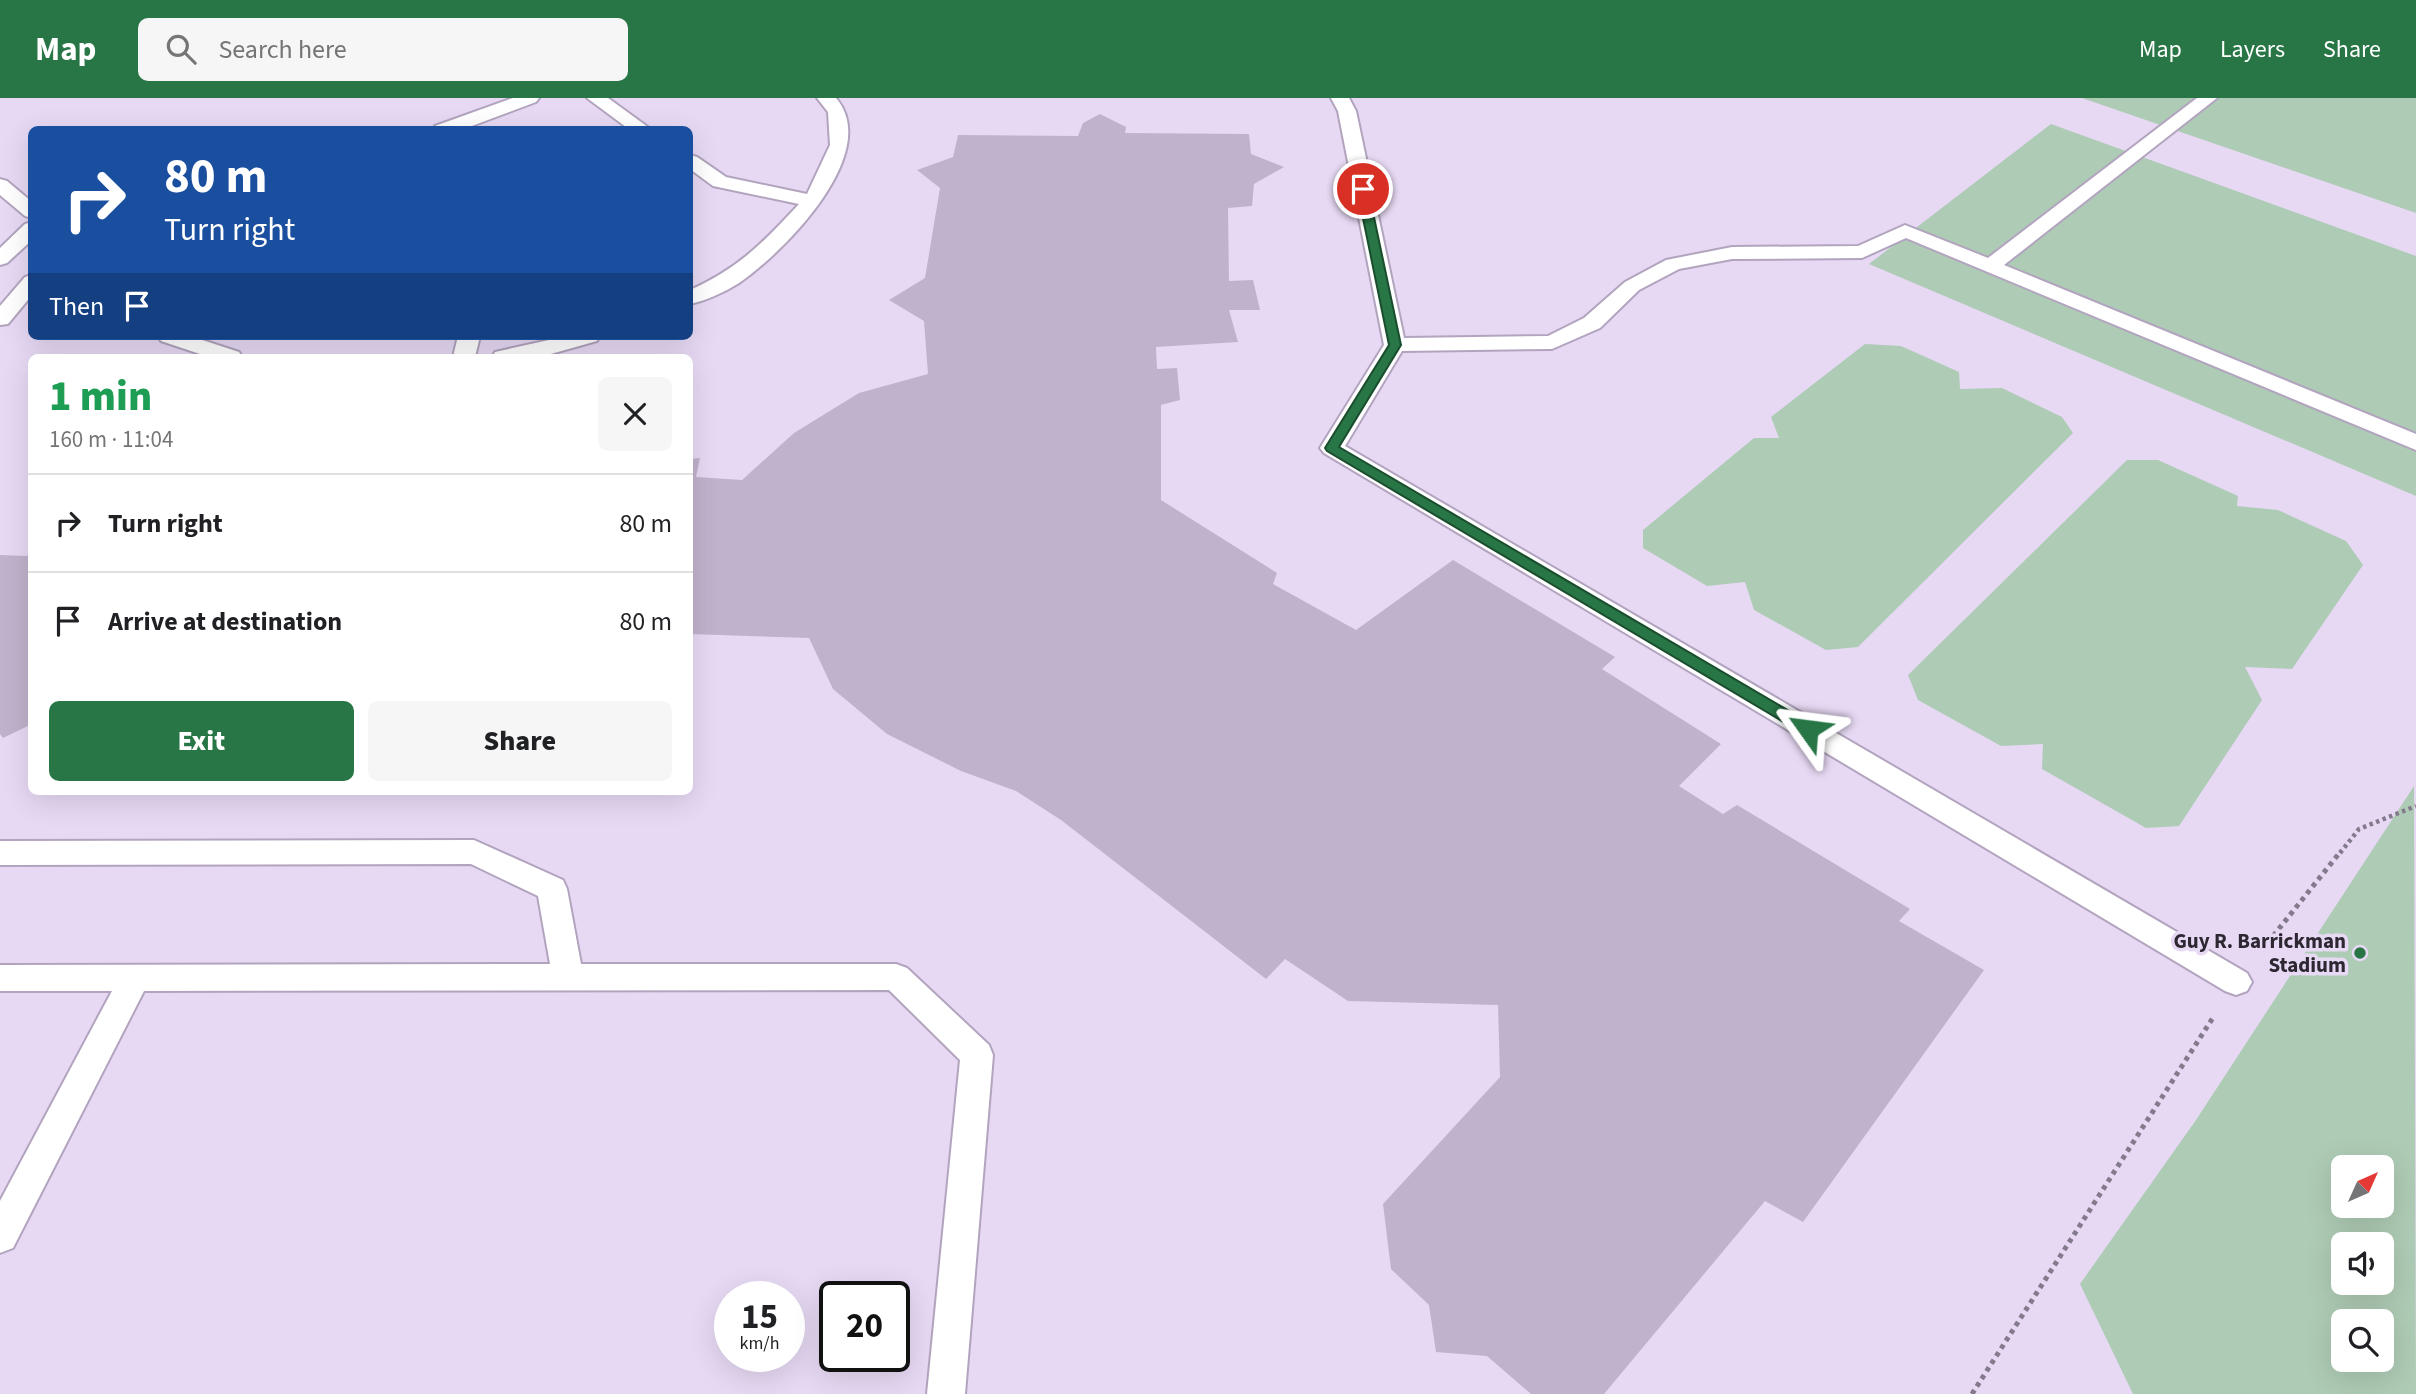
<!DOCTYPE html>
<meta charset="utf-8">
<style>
:root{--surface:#fff;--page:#f6f6f6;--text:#202124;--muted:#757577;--line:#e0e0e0;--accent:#287646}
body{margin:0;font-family:"Source Sans 3",sans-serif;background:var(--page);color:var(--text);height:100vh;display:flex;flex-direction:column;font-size:26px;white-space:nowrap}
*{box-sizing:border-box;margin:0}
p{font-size:23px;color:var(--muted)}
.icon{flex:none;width:38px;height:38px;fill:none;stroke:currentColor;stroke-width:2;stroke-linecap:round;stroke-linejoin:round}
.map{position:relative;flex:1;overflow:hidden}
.sheet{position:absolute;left:28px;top:256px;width:665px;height:441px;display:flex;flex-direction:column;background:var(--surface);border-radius:10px;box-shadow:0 7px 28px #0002}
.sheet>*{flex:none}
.guide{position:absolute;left:28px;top:28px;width:665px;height:214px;border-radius:10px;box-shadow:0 7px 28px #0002;background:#1a4fa0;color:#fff;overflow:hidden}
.needle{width:46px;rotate:45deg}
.tools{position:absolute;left:2331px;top:1057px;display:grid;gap:14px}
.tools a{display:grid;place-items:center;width:63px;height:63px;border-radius:10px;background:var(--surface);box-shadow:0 7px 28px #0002;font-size:35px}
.speed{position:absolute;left:714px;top:1183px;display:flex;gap:14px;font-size:35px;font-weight:700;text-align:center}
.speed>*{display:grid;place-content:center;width:91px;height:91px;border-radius:50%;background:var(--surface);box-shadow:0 7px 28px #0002;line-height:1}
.speed small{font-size:18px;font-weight:400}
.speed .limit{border:4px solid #111;border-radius:10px;background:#fff;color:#111}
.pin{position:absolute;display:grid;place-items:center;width:60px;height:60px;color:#fff;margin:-30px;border:4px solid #fff;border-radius:50%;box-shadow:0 2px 7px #0007}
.me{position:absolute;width:77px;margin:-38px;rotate:301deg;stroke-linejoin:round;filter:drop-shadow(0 0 5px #0008)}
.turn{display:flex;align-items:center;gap:24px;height:147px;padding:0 21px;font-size:32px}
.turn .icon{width:91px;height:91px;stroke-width:2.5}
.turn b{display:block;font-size:49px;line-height:60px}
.then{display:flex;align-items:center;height:66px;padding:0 21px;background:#0003;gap:14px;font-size:26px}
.round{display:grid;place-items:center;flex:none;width:74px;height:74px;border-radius:10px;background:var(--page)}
.headline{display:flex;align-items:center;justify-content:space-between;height:119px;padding:0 21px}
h1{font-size:42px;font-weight:800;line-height:52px;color:#1e9e55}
.primary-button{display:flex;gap:14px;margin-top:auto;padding:14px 21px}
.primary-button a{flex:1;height:80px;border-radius:10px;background:var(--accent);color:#fff;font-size:28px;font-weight:800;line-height:80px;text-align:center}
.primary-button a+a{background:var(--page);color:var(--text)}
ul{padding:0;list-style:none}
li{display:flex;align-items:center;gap:21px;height:98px;padding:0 21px;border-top:2px solid var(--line)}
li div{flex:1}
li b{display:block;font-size:26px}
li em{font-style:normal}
header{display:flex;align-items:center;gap:42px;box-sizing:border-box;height:98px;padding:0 35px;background:var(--accent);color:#fff}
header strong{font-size:33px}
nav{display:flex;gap:38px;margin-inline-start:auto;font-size:24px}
.search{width:490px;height:63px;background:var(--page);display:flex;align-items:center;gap:18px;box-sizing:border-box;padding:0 24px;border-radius:10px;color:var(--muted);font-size:26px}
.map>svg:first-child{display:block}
</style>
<header>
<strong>Map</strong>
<div class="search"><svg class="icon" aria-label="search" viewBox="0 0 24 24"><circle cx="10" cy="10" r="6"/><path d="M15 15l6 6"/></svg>Search here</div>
<nav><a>Map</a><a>Layers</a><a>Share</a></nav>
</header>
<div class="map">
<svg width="2416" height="1296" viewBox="0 0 2416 1296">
<rect width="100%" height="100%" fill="#e7d9f4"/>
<!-- green -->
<g fill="#aecbb5" fill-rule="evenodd">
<path d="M 2082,0 L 2416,0 L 2416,115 Z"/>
<path d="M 2051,26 L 2416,158 L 2416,398 L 1869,166 Z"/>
<path d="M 1865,246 L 1901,248 L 1959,274 L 1960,291 L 2002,290 L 2062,319 L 2073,335 L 1858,549 L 1826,552 L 1754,512 L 1745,484 L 1707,488 L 1643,450 L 1643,432 L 1754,340 L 1779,340 L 1771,319 Z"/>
<path d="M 2127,362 L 2158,362 L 2238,398 L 2237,408 L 2278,412 L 2346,443 L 2363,467 L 2292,571 L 2245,569 L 2262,602 L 2179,728 L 2146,730 L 2042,671 L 2043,646 L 2001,648 L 1918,602 L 1908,577 Z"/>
<path d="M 2414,688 L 2416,1296 L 2133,1296 L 2080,1186 L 2196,1022 ZM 2382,1069 L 2382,1108 L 2343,1108 L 2343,1069 ZM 2382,1146 L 2382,1185 L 2343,1185 L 2343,1146 ZM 2382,1223 L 2382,1262 L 2343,1262 L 2343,1223 Z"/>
</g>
<!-- building -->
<g fill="#c0b2cc">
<path d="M 1100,16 L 1126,29 L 1125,35 L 1249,36 L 1251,56 L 1284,69 L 1254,86 L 1252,108 L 1228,110 L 1229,183 L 1253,182 L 1260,212 L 1229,212 L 1238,244 L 1156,249 L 1157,271 L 1177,270 L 1180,302 L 1161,307 L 1161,402 L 1277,475 L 1273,486 L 1356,532 L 1453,462 L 1615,559 L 1602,571 L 1721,646 L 1679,688 L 1723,716 L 1737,707 L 1910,811 L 1899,823 L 1984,872 L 1803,1124 L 1765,1103 L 1604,1296 L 1531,1296 L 1487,1258 L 1436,1254 L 1429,1207 L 1391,1171 L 1383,1106 L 1500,979 L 1498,907 L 1348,903 L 1285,861 L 1266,881 L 1061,722 L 1016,693 L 961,673 L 887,636 L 833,591 L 809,540 L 690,536 L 690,361 L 700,360 L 696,379 L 742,382 L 794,335 L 859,295 L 928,276 L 924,223 L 889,202 L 925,180 L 940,90 L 917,72 L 953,59 L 958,37 L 1078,38 L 1083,25 Z"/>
<path d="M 32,451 L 32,626 L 3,640 L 0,636 L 0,457 L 27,458 Z"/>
</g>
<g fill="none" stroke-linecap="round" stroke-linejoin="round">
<defs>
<g id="lane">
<path d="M 513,0 L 539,0 L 536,4 L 461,32 L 433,32 L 435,28 Z"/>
<path d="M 587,0 L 608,0 L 652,32 L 630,32 Z"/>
<path d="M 817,0 L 836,0 C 883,55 783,155 739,185 C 725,194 705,203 690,206 L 690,192 C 739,170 763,145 799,106 L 713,88 L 690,71 L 690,57 L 697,59 L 726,79 L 807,96 L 830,47 L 828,14 Z"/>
<path d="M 1331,0 L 1349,0 L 1356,13 L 1404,240 L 1548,238 L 1584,220 L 1625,184 L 1666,162 L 1732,149 L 1858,148 L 1905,127 L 1988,160 L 2197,0 L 2217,0 L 2004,167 L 2416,336 L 2416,352 L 1906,140 L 1862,160 L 1732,161 L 1679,171 L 1639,192 L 1600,230 L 1552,251 L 1402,253 L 1345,348 L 2247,875 L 2252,884 L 2247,893 L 2236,897 L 2225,893 L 1324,355 L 1320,350 L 1384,247 L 1338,13 Z"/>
<path d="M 0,81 L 7,83 L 32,104 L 32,120 L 25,118 L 0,97 Z"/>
<path d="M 32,124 L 32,142 L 7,165 L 0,167 L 0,150 L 25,126 Z"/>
<path d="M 32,177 L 32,197 L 8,226 L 0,227 L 0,208 L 25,179 Z"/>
<path d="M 158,238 L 190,238 L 239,254 L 242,259 L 209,259 L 161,243 Z"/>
<path d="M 458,238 L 480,238 L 475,259 L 453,259 Z"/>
<path d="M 567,238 L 600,238 L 597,243 L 540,259 L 492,259 L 495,254 Z"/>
<path d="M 474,742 L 563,782 L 567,791 L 581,866 L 896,866 L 907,870 L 989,947 L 993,957 L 965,1296 L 927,1296 L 960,962 L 889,892 L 144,893 L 13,1150 L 0,1155 L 0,1103 L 112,893 L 0,893 L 0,867 L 550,866 L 538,798 L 471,766 L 0,767 L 0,743 Z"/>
</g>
</defs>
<!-- lane casing -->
<use href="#lane" stroke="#b2a4be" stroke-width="4"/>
<!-- path-far1 -->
<path stroke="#837a8c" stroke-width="4.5" stroke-dasharray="3.5 3.5" stroke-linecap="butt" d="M 2340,755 L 2359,731 L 2416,708"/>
<!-- path -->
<g stroke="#837a8c" stroke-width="5" stroke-dasharray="4.5 4.5" stroke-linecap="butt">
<path d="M 2262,852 L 2341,753"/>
<path d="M 1972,1296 L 2214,918"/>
</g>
<!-- lane -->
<use href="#lane" fill="#fff" fill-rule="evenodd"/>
</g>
<!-- route -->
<path fill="#287646" stroke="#1a4d2e" stroke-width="2" d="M 1363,88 L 1368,91 L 1401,247 L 1339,349 L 1813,627 L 1816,631 L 1813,635 L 1802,635 L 1327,353 L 1325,350 L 1389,247 L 1357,91 Z"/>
<!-- markers -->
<circle fill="#287646" stroke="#e7d9f4" stroke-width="2.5" cx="2360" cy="855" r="7"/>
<g text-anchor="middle" stroke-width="7" stroke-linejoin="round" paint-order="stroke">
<!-- poi labels -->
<g font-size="21" font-weight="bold" fill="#2c2731" stroke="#e7d9f4" text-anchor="end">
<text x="2346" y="850">Guy R. Barrickman<tspan x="2346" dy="24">Stadium</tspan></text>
</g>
</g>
</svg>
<div class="tools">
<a><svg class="needle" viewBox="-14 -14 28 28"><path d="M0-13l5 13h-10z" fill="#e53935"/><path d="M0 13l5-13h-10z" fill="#757577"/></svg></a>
<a><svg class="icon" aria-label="sound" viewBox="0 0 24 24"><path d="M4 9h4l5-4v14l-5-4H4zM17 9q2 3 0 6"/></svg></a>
<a><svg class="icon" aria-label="search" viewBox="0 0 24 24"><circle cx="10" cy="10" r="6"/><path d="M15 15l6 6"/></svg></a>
</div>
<div class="speed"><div>15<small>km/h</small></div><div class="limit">20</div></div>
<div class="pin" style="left:1363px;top:91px;background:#d93025"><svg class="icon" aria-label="arrive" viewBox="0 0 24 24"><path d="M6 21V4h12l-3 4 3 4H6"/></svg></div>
<svg class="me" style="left:1808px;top:631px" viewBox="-20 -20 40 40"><path d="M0-17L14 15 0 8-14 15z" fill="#287646" stroke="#fff" stroke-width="4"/></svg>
<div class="guide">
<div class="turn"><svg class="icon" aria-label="right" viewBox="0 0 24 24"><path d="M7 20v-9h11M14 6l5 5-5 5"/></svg><div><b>80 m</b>Turn right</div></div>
<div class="then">Then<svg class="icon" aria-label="arrive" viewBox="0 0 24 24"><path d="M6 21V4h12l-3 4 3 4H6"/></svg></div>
</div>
<section class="sheet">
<div class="headline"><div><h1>1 min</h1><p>160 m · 11:04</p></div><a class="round"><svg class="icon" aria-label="close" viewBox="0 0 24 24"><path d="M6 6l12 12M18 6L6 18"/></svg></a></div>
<ul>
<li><svg class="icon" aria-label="right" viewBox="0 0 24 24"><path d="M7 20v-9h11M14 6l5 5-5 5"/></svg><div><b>Turn right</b></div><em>80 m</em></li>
<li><svg class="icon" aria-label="arrive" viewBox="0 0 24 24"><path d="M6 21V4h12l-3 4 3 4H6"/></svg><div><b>Arrive at destination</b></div><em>80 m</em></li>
</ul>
<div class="primary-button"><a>Exit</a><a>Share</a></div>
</section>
</div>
